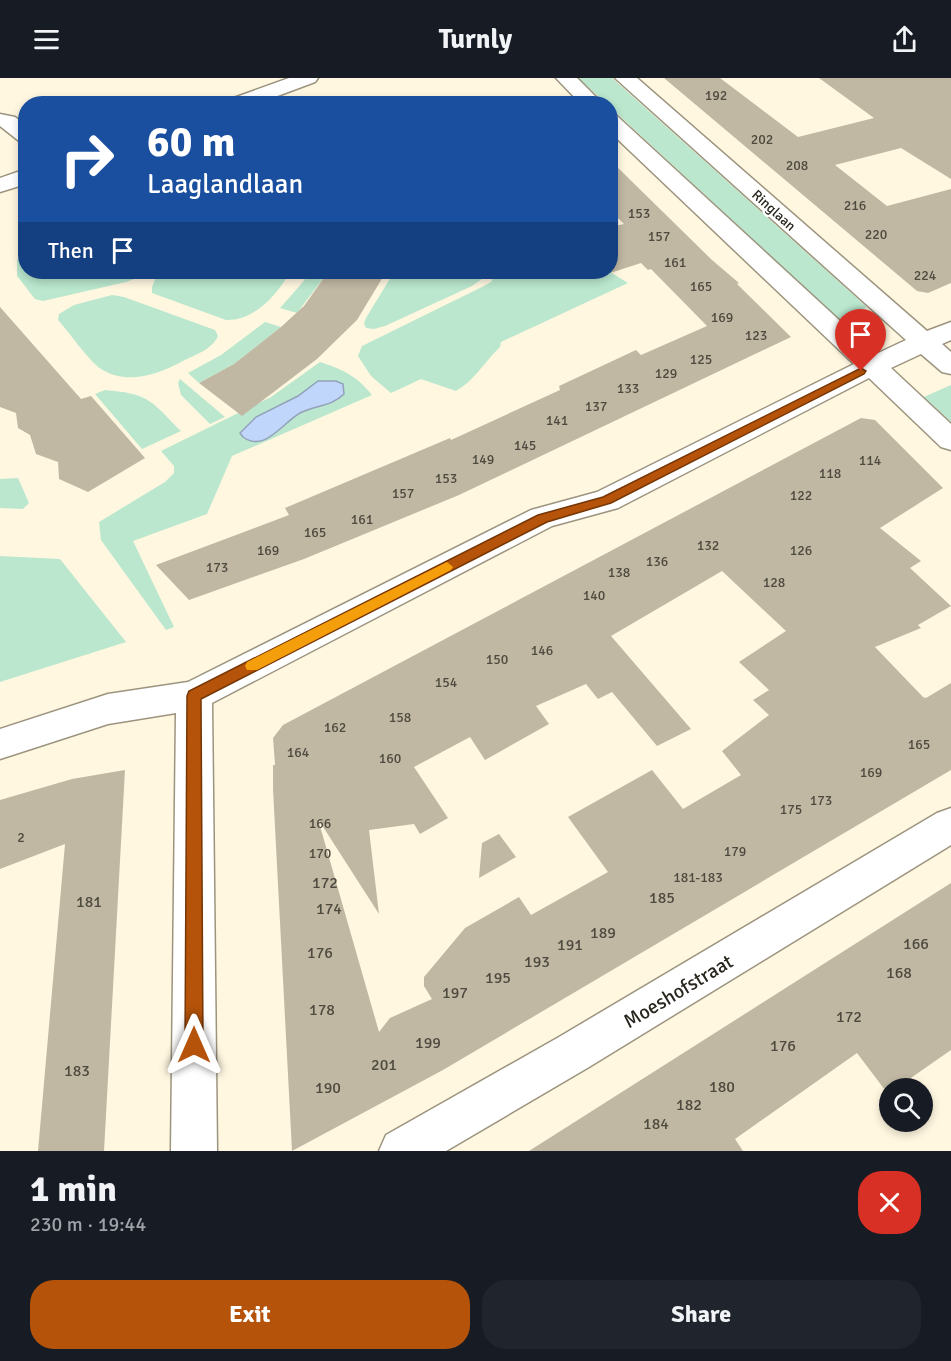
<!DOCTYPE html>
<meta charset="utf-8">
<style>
:root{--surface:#171b24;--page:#20242c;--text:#f1f3f6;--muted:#9ea1a6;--accent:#b45309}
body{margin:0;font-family:Signika,sans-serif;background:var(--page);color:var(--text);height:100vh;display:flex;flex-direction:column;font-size:22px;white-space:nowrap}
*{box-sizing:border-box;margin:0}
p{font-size:20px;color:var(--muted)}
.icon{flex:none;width:33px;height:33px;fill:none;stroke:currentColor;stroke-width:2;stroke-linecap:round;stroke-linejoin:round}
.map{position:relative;height:1073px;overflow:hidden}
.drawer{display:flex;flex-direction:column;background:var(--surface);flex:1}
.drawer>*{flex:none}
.guide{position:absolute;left:18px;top:18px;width:600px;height:183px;border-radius:24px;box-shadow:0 3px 9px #0003;background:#1a4fa0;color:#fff;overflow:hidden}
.buttons{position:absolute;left:879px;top:1000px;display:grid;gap:12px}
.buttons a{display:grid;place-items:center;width:54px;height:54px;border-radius:50%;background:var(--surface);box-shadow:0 3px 9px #0003;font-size:30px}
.pin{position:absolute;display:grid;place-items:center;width:51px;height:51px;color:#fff;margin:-62px -26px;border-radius:50% 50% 50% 0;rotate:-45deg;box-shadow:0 0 6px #0007}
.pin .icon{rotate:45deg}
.me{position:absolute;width:66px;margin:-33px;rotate:0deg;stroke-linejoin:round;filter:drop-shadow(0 0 4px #0008)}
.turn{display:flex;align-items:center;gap:21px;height:126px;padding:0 30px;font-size:27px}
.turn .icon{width:78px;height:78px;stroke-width:2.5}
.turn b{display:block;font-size:42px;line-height:51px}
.then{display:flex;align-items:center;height:57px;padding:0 30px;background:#0003;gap:12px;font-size:22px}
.round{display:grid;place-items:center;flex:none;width:63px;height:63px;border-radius:24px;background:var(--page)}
.head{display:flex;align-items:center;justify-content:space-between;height:102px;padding:0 30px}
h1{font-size:36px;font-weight:700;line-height:45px}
.action{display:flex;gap:12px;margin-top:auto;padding:12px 30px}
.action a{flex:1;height:69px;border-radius:24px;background:var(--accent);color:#fff;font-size:24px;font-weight:700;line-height:69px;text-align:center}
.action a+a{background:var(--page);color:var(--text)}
header{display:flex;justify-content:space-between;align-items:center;height:78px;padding:0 30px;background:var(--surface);font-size:27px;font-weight:700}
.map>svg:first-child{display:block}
</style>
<header><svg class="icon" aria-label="menu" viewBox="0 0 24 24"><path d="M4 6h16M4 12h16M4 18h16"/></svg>Turnly<svg class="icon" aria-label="share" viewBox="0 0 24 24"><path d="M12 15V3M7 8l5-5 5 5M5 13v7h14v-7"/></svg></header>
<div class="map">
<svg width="951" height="1073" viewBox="0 0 951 1073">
<rect width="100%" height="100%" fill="#fff7e0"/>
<!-- green -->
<g fill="#bae7ce">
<path d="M 578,0 L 612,0 L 867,229 L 841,243 L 611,30 L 610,26 L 606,25 Z"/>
<path d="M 25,175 L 26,194 L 140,194 L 134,201 L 126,204 L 43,223 L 35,221 L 17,198 L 17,182 Z"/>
<path d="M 158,194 L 290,194 C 277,217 254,243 226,242 L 152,215 L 152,209 Z"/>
<path d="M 309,194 L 328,194 L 297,235 L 280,230 L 303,204 Z"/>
<path d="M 394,194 L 486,194 L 482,201 L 472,208 L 385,248 L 374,251 L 366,250 L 364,245 L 366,240 Z"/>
<path d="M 497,194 L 610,194 L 628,205 L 501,264 L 500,269 C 485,283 474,303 456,313 L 421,301 L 391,315 L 371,298 L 358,278 L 362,268 L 484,208 L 491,204 Z"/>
<path d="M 112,217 L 124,219 L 215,252 L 218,258 C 212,272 194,277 181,284 C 157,297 126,307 101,291 C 87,281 70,255 58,242 L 59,236 L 74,227 Z"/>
<path d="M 265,244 L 281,249 L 234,286 L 199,305 L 188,295 L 221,277 Z"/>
<path d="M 320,284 C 342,291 357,298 372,317 L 232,378 L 207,436 L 133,463 L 174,549 L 166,552 L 101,462 L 99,444 L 165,404 L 174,395 L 174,388 L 161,373 L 271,319 Z"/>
<path d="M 180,301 L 225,339 L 210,346 L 181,317 L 178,305 Z"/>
<path d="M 951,307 L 951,344 L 924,319 Z"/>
<path d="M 105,312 C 150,316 150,322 181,353 L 142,371 L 95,316 Z"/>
<path d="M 18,400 L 29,425 L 23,431 L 0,430 L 0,401 Z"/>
<path d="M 0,478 L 60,481 L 126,564 L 0,604 Z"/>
</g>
<!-- water -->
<path fill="#c0d6fb" stroke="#93a1b9" stroke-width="1.5" d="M 318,303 L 336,303 L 343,306 L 344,316 C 331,329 315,327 300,335 C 282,345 265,375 243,359 L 240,355 L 256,339 L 298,318 Z"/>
<!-- building -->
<g fill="#c0b8a3" fill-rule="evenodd">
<path d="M 664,0 L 720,0 L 798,59 L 874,40 L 819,0 L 951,0 L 951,101 L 901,70 L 835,87 L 887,128 L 951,111 L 951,205 L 928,215 L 917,213 Z"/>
<path d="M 610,82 L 712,182 L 739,205 L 737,206 L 791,259 L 459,417 L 304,481 L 189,522 L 156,487 L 289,437 L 285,430 L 450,360 L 451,362 L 560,312 L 559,308 L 636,272 L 641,277 L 707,248 L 651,191 L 648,192 L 641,185 L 610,195 L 610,149 L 624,146 L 610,132 Z"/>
<path d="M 328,194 L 386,194 L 357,242 L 317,281 L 242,338 L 199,305 L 234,286 L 281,249 L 304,228 Z"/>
<path d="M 0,229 L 81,321 L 91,318 L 145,380 L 88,414 L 59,401 L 58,384 L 36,376 L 30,357 L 18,350 L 16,335 L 0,329 Z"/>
<path d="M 861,340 L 875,342 L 943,410 L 880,450 L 921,483 L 910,490 L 951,528 L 918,547 L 921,550 L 875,569 L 923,619 L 926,620 L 951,605 L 951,692 L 443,992 L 292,1073 L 273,711 L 273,687 L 275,687 L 273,660 L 283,647 ZM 722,493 L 786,553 L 739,584 L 769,612 L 753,622 L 769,637 L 722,673 L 741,697 L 683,731 L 652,692 L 568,739 L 608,794 L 531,837 L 519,819 L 465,850 L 424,899 L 424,908 L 432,921 L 390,940 L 379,954 L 318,741 L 379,836 L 369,752 L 414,746 L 420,756 L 448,740 L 414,689 L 470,659 L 485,682 L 549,646 L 536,628 L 586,606 L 598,621 L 612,614 L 657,668 L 691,651 L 611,558 Z"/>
<path d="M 125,692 L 104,1073 L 38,1073 L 65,766 L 0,791 L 0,722 L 72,701 Z"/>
<path d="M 499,756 L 516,779 L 479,800 L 482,765 Z"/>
<path d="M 951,805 L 951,972 L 895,1011 L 890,1011 L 888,1016 L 857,975 L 735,1061 L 743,1073 L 529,1073 Z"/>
</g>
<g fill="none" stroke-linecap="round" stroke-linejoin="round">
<defs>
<g id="minor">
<path d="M 289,0 L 318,0 L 315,4 L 256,26 L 225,26 L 228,22 Z"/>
<path d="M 556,0 L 577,0 L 603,26 L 581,26 Z"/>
<path d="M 615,0 L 637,0 L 927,253 L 951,244 L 951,262 L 942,266 L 951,274 L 951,296 L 942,294 L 921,276 L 891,290 L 951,346 L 951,372 L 941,369 L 869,300 L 618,430 L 552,448 L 212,625 L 217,1073 L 171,1073 L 176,635 L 108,646 L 0,681 L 0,651 L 108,616 L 188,604 L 531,432 L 597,414 L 854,286 L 610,54 L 610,36 L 617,38 L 876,276 L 906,262 Z"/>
<path d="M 0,36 L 15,39 L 26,47 L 26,65 L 19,63 L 0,48 Z"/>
<path d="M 26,91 L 26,106 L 0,114 L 0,100 Z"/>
<path d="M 951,730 L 951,767 L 589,989 L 446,1073 L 379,1073 L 386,1057 L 559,959 L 937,735 Z"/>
</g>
</defs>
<!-- minor casing -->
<use href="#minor" stroke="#9c947f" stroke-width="3"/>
<!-- minor -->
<use href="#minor" fill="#fff" fill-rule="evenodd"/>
</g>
<!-- route -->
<path fill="#b45309" stroke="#753606" stroke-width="1.5" d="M 861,290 L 866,293 L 864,296 L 611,425 L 547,444 L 201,621 L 203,967 L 200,974 L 194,976 L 188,974 L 185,967 L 187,618 L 189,613 L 538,437 L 603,419 Z"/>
<!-- slow -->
<path fill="#f59e0b" d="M 447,484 L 453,489 L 451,492 L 257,592 L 247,592 L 245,588 L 247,584 Z"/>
<g text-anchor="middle" stroke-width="4.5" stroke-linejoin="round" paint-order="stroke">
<!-- number labels -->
<g font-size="14" fill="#4f4a3f">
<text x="716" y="22">192</text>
<text x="762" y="66">202</text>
<text x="797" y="92">208</text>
<text x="855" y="132">216</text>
<text x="639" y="140">153</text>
<text x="876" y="161">220</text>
<text x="659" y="163">157</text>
<text x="675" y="189">161</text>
<text x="925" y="202">224</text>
<text x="701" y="213">165</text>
<text x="722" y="244">169</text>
<text x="756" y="262">123</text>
<text x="701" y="286">125</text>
<text x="666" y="300">129</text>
<text x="628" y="315">133</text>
<text x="596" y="333">137</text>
<text x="557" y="347">141</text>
<text x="525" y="372">145</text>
<text x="483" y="386">149</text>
<text x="870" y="387">114</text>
<text x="830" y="400">118</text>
<text x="446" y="405">153</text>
<text x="403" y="420">157</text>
<text x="801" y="422">122</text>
<text x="362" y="446">161</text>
<text x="315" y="459">165</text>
<text x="708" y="472">132</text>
<text x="268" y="477">169</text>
<text x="801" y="477">126</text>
<text x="657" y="488">136</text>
<text x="217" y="494">173</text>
<text x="619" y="499">138</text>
<text x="774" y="509">128</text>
<text x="594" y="522">140</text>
<text x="542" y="577">146</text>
<text x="497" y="586">150</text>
<text x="446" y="609">154</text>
<text x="400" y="644">158</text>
<text x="335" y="654">162</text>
<text x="919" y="671">165</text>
<text x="298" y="679">164</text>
<text x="390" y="685">160</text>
<text x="871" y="699">169</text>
<text x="821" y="727">173</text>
<text x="791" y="736">175</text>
<text x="320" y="750">166</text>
<text x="21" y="764">2</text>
<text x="735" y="778">179</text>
<text x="320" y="780">170</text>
<text x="698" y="804">181-183</text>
</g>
<!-- far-street labels -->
<g font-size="14" fill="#29261e" stroke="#fff">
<text transform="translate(774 132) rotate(42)" y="5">Ringlaan</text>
</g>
<!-- near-number labels -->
<g font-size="16" fill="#4f4a3f">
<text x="325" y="810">172</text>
<text x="662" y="825">185</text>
<text x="89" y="829">181</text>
<text x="329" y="836">174</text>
<text x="603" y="860">189</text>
<text x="916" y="871">166</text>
<text x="570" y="872">191</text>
<text x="320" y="880">176</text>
<text x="537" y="889">193</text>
<text x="899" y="900">168</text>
<text x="498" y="905">195</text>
<text x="455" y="920">197</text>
<text x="322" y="937">178</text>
<text x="849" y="944">172</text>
<text x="428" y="970">199</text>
<text x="783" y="973">176</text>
<text x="384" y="992">201</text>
<text x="77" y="998">183</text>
<text x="722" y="1014">180</text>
<text x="328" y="1015">190</text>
<text x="689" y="1032">182</text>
<text x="656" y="1051">184</text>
</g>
<!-- near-street labels -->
<g font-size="20" fill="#29261e" stroke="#fff">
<text transform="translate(678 913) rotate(-31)" y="7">Moeshofstraat</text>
</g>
</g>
</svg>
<div class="buttons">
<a><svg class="icon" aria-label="search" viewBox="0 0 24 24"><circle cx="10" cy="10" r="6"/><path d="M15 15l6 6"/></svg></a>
</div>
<div class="pin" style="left:861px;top:293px;background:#d93025"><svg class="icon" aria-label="arrive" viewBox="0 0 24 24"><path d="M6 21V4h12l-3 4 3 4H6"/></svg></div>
<svg class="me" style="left:194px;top:967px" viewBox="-20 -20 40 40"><path d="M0-17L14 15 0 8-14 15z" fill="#b45309" stroke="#fff" stroke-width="4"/></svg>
<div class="guide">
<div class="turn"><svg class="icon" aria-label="right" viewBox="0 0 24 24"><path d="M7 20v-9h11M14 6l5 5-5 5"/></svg><div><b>60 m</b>Laaglandlaan</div></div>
<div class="then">Then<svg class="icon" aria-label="arrive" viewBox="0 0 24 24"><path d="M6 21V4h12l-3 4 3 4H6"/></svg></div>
</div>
</div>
<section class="drawer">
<div class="head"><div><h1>1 min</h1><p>230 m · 19:44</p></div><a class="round" style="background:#d93025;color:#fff"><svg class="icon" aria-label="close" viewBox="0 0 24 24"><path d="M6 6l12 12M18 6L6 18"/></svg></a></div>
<div class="action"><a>Exit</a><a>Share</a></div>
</section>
